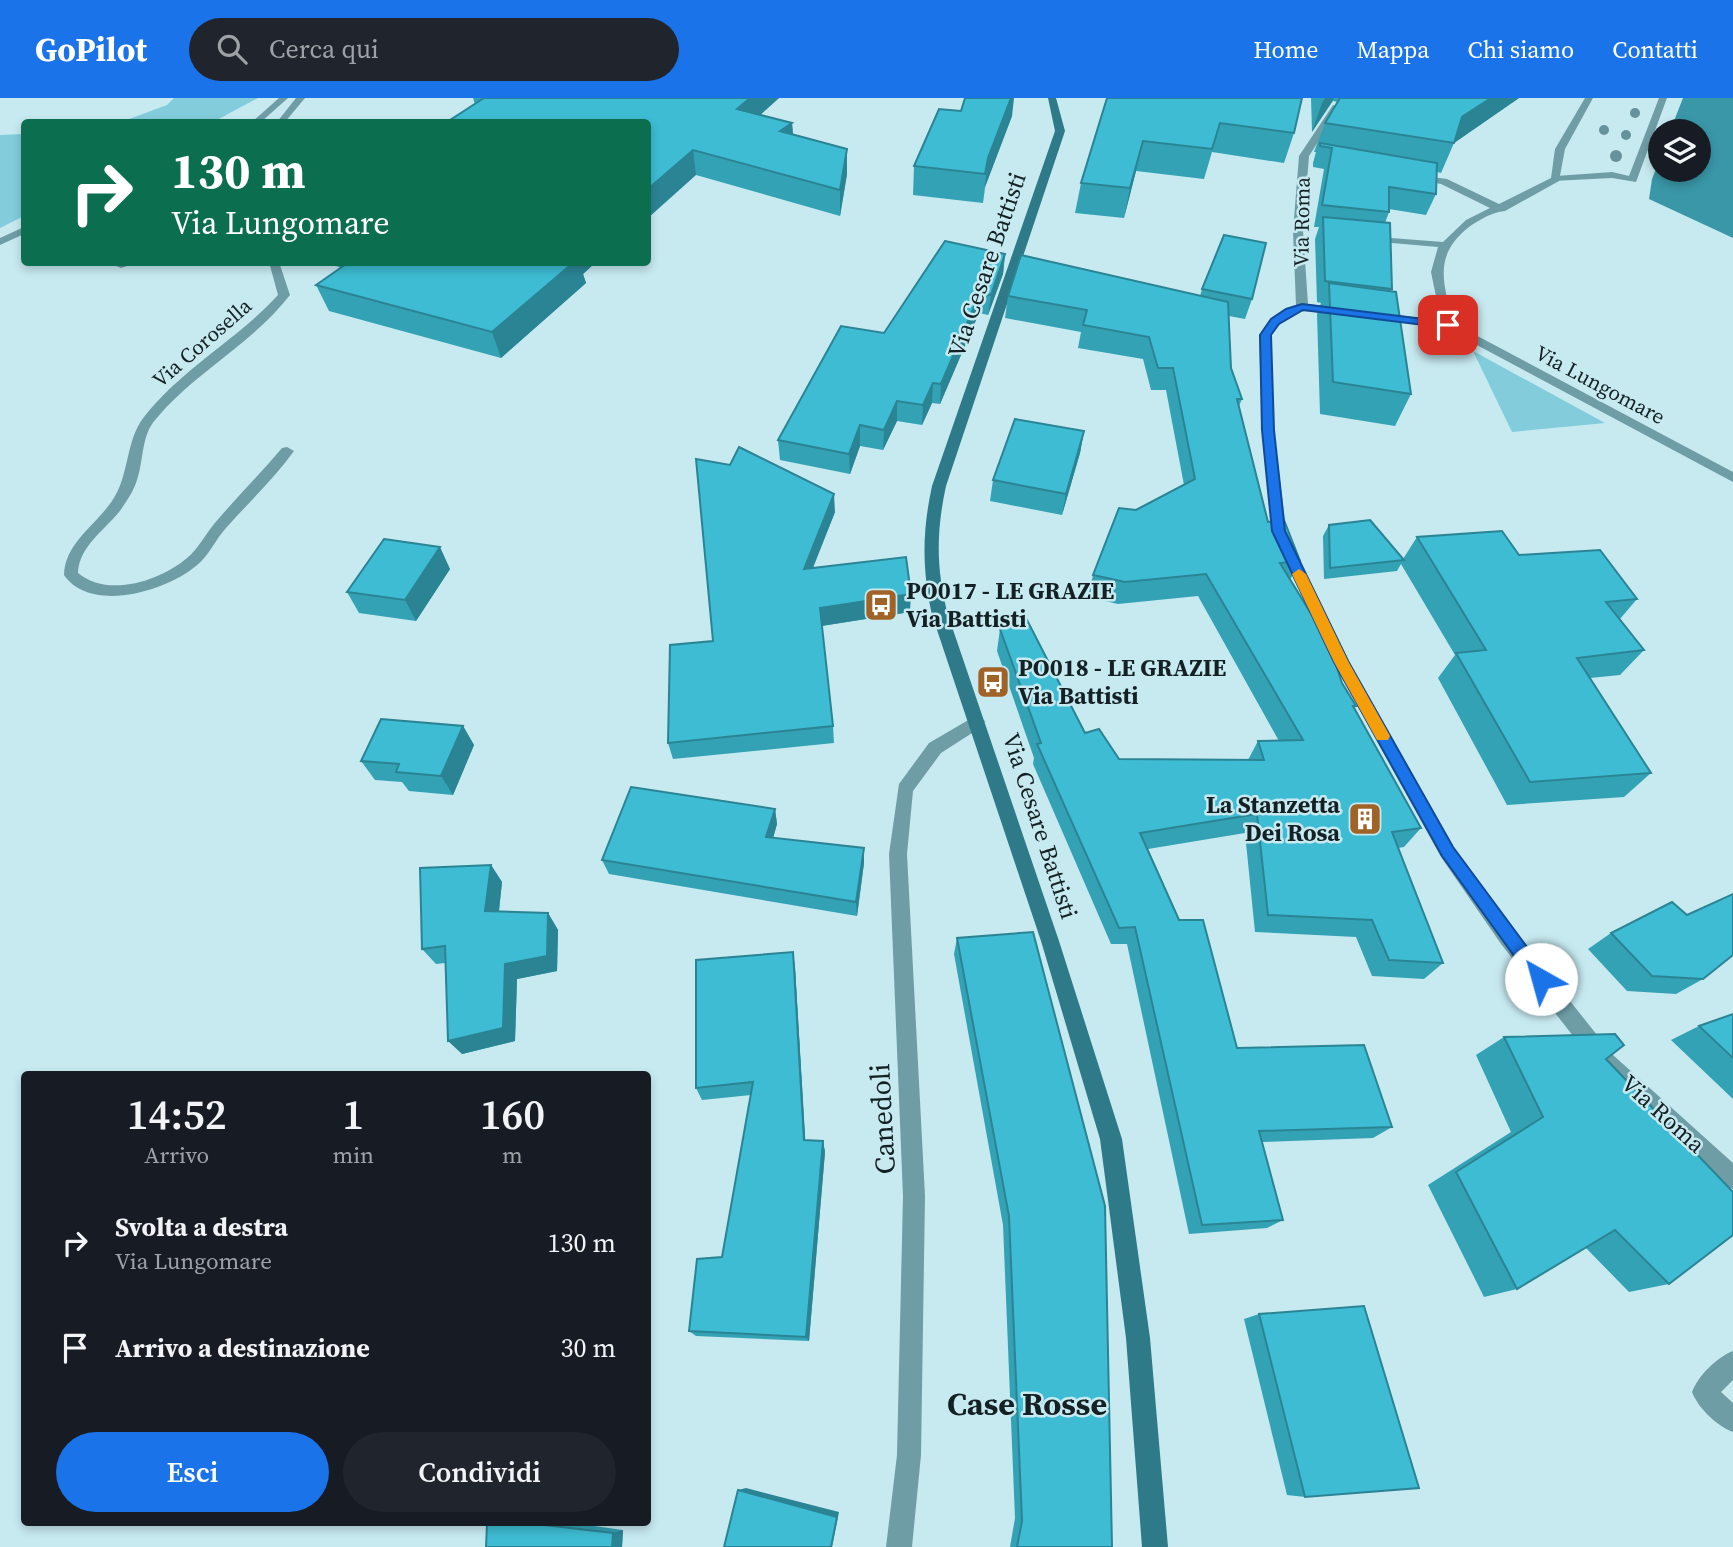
<!DOCTYPE html>
<html lang="it">
<style>
:root{--surface:#171b24;--page:#20242c;--text:#f1f3f6;--muted:#9ea1a6;--accent:#1a73e8}
body{margin:0;font-family:"Source Serif 4",serif;background:var(--page);color:var(--text);height:100vh;display:flex;flex-direction:column;font-size:26px;white-space:nowrap}
*{box-sizing:border-box;margin:0}
p{font-size:23px;color:var(--muted)}
.icon{flex:none;width:38px;height:38px;fill:none;stroke:currentColor;stroke-width:2;stroke-linecap:round;stroke-linejoin:round}
.map{position:relative;flex:1;overflow:hidden}
.panel{position:absolute;left:21px;top:973px;width:630px;height:455px;display:flex;flex-direction:column;background:var(--surface);border-radius:7px;box-shadow:0 4px 10px #0003}
.panel>*{flex:none}
.banner{position:absolute;left:21px;top:21px;width:630px;height:147px;border-radius:7px;box-shadow:0 4px 10px #0003;background:#0b6e4f;color:#fff;overflow:hidden}
.controls{position:absolute;left:1648px;top:21px;display:grid;gap:14px}
.controls a{display:grid;place-items:center;width:63px;height:63px;border-radius:50%;background:var(--surface);box-shadow:0 4px 10px #0003;font-size:35px}
.pin{position:absolute;display:grid;place-items:center;width:60px;height:60px;color:#fff;margin:-30px;border-radius:14px;box-shadow:0 4px 10px #0006}
.me{position:absolute;width:77px;margin:-38px;rotate:322deg;stroke-linejoin:round;filter:drop-shadow(0 0 5px #0008)}
.turn{display:flex;align-items:center;gap:24px;height:147px;padding:0 35px;font-size:32px}
.turn .icon{width:91px;height:91px;stroke-width:2.5}
.turn b{display:block;font-size:49px;line-height:60px}
.eta{display:flex;justify-content:space-evenly;align-items:center;height:119px;text-align:center}
.eta b{font-size:42px;font-weight:600;line-height:49px}
.button{display:flex;gap:14px;margin-top:auto;padding:14px 35px}
.button a{flex:1;height:80px;border-radius:42px;background:var(--accent);color:#fff;font-size:28px;font-weight:600;line-height:80px;text-align:center}
.button a+a{background:var(--page);color:var(--text)}
ul{padding:0;list-style:none}
li{display:flex;align-items:center;gap:21px;height:105px;padding:0 35px}
li div{flex:1}
li b{display:block;font-size:26px}
li em{font-style:normal}
header{display:flex;align-items:center;gap:42px;box-sizing:border-box;height:98px;padding:0 35px;background:var(--accent);color:#fff}
header strong{font-size:33px}
nav{display:flex;gap:38px;margin-inline-start:auto;font-size:24px}
.search{width:490px;height:63px;background:var(--page);display:flex;align-items:center;gap:18px;box-sizing:border-box;padding:0 24px;border-radius:38px;color:var(--muted);font-size:26px}
.map>svg:first-child{display:block}
</style>
<header>
<strong>GoPilot</strong>
<div class="search"><svg class="icon" aria-label="search" viewBox="0 0 24 24"><circle cx="10" cy="10" r="6"/><path d="M15 15l6 6"/></svg>Cerca qui</div>
<nav><a>Home</a><a>Mappa</a><a>Chi siamo</a><a>Contatti</a></nav>
</header>
<div class="map">
<svg width="1733" height="1449" viewBox="0 0 1733 1449">
<rect width="100%" height="100%" fill="#c7eaf1"/>
<!-- green -->
<g fill="#82ccdb">
<path d="M 174,0 L 258,0 L 213,24 L 121,24 L 167,7 Z"/>
<path d="M 24,36 L 24,118 L 0,130 L 0,37 Z"/>
<path d="M 1473,253 L 1605,325 L 1512,334 Z"/>
</g>
<!-- water -->
<path fill="#3a97a8" d="M 1683,0 L 1733,0 L 1733,140 L 1649,101 L 1652,81 L 1661,58 L 1661,72 L 1699,72 L 1699,33 L 1670,33 Z"/>
<g fill="none" stroke-linecap="round" stroke-linejoin="round">
<!-- service -->
<path fill="#6f9da6" fill-rule="evenodd" d="M 1659,0 L 1667,0 L 1636,84 L 1612,80 L 1553,83 L 1551,81 L 1556,78 L 1612,74 L 1629,78 Z"/>
<!-- minor -->
<g fill="#6f9da6" fill-rule="evenodd">
<path d="M 279,0 L 288,0 L 261,24 L 252,24 Z"/>
<path d="M 296,0 L 305,0 L 285,24 L 277,24 Z"/>
<path d="M 1585,0 L 1593,0 L 1565,51 L 1559,83 L 1505,113 C 1492,114 1479,122 1469,129 C 1432,158 1444,186 1453,225 L 1733,374 L 1733,384 L 1445,230 L 1377,220 L 1371,217 L 1377,214 L 1441,223 L 1431,174 L 1438,149 L 1369,143 L 1364,140 L 1365,138 L 1443,144 L 1466,122 L 1490,110 L 1441,86 L 1410,80 L 1410,76 L 1447,81 L 1499,106 L 1551,80 L 1555,51 Z"/>
<path d="M 1333,7 L 1341,9 L 1309,58 L 1303,133 L 1308,206 L 1342,210 L 1348,213 C 1325,229 1303,191 1271,237 L 1274,332 L 1286,433 L 1349,563 L 1453,749 L 1515,834 L 1613,957 L 1733,1065 L 1733,1091 L 1725,1088 L 1599,971 L 1501,846 L 1441,759 L 1333,564 L 1272,433 L 1262,332 L 1259,237 L 1271,221 L 1285,211 L 1296,207 L 1293,133 L 1299,58 Z"/>
<path d="M 24,129 L 24,136 L 0,147 L 0,140 Z"/>
<path d="M 106,164 L 140,164 L 121,170 Z"/>
<path d="M 269,164 L 279,164 L 290,197 C 252,246 195,274 156,321 C 141,337 144,362 137,382 C 134,392 128,401 122,410 C 107,431 79,447 78,475 C 108,500 160,483 187,460 C 198,451 205,437 214,426 C 236,400 260,376 282,350 L 287,349 L 294,353 C 274,381 248,405 226,430 C 215,442 209,458 196,468 C 166,493 91,516 64,477 C 65,445 95,428 112,403 C 130,377 125,343 144,319 C 181,271 238,241 278,197 Z"/>
<path d="M 977,617 L 985,623 L 983,628 L 941,655 L 913,693 L 907,756 L 925,1098 L 921,1357 L 912,1449 L 886,1449 L 897,1357 L 903,1098 L 889,756 L 899,686 L 929,645 Z"/>
<path d="M 1733,1253 L 1733,1282 L 1721,1294 L 1733,1305 L 1733,1334 C 1717,1328 1698,1310 1692,1294 C 1698,1278 1717,1259 1733,1253 Z"/>
</g>
<!-- secondary -->
<path fill="#2e7a88" fill-rule="evenodd" d="M 1048,0 L 1056,0 L 1065,33 L 946,388 C 936,434 936,472 948,517 L 1059,843 L 1122,1041 L 1150,1240 L 1168,1449 L 1142,1449 L 1126,1240 L 1100,1041 L 1041,843 L 932,517 C 922,471 922,434 932,388 L 1055,33 Z"/>
</g>
<!-- trees -->
<g fill="#66939b">
<circle cx="1635" cy="15" r="5"/>
<circle cx="1604" cy="32" r="5"/>
<circle cx="1626" cy="37" r="5"/>
<circle cx="1616" cy="58" r="6"/>
</g>
<!-- wall -->
<g fill="#34a2b5">
<path d="M 473,0 L 779,0 L 760,17 L 792,25 L 793,37 L 847,76 L 840,118 L 696,77 L 475,6 Z"/>
<path d="M 1107,0 L 1294,35 L 1284,65 L 1212,54 L 1204,81 L 1136,73 L 1124,120 L 1075,115 L 1081,85 Z"/>
<path d="M 1311,0 L 1519,0 L 1454,45 L 1441,75 L 1437,74 L 1436,96 L 1426,117 L 1389,111 L 1389,114 L 1385,125 L 1392,191 L 1391,193 L 1411,296 L 1395,328 L 1320,316 L 1317,216 L 1321,205 L 1317,204 L 1315,141 L 1319,129 L 1314,129 L 1324,71 L 1313,69 L 1313,65 L 1316,54 L 1314,54 L 1325,25 L 1338,4 L 1333,3 L 1312,34 Z"/>
<path d="M 1012,18 L 985,89 L 983,105 L 913,97 L 914,68 Z"/>
<path d="M 1005,156 L 1003,176 L 988,217 L 979,215 L 940,306 L 932,305 L 922,327 L 897,323 L 883,352 L 860,348 L 850,376 L 780,362 L 778,342 L 884,235 Z"/>
<path d="M 324,164 L 596,164 L 583,176 L 586,185 L 501,260 L 329,213 L 316,187 L 342,170 Z"/>
<path d="M 1202,191 L 1252,201 L 1245,221 L 1229,218 L 1231,270 L 1242,301 L 1239,308 L 1268,424 L 1300,463 L 1290,482 L 1342,585 L 1356,608 L 1354,611 L 1421,730 L 1404,749 L 1398,750 L 1443,865 L 1424,881 L 1372,878 L 1356,839 L 1255,834 L 1245,735 L 1148,751 L 1237,950 L 1392,1029 L 1373,1040 L 1262,1044 L 1283,1122 L 1267,1130 L 1189,1136 L 1127,846 L 1111,846 L 1033,666 L 1034,660 L 997,553 L 1000,531 L 1085,635 L 1119,661 L 1248,662 L 1258,643 L 1279,643 L 1198,498 L 1118,506 L 1088,499 L 1093,477 L 1136,412 L 1184,387 L 1166,292 L 1151,292 L 1143,261 L 1078,250 L 1081,234 L 1005,220 L 1008,198 L 1200,198 Z"/>
<path d="M 1084,333 L 1080,355 L 1062,417 L 990,403 L 993,382 Z"/>
<path d="M 835,414 L 813,470 L 910,514 L 822,528 L 833,628 L 834,645 L 673,661 L 668,645 L 713,543 Z"/>
<path d="M 1329,427 L 1403,461 L 1417,439 L 1519,457 L 1637,501 L 1620,521 L 1644,552 L 1620,577 L 1590,580 L 1651,675 L 1624,699 L 1507,707 L 1438,580 L 1455,557 L 1401,466 L 1397,473 L 1324,481 L 1323,438 Z"/>
<path d="M 450,471 L 416,523 L 359,515 L 347,494 Z"/>
<path d="M 463,628 L 474,647 L 453,697 L 409,693 L 402,684 L 375,682 L 361,663 Z"/>
<path d="M 775,711 L 777,726 L 773,740 L 864,765 L 857,818 L 609,776 L 602,762 Z"/>
<path d="M 491,767 L 502,784 L 499,814 L 548,815 L 558,832 L 557,873 L 517,881 L 515,943 L 462,956 L 445,865 L 436,866 L 422,851 Z"/>
<path d="M 1687,817 L 1703,881 L 1676,896 L 1627,893 L 1588,851 L 1611,835 Z"/>
<path d="M 957,840 L 1112,1449 L 1010,1449 L 1015,1420 L 1003,1127 L 954,856 Z"/>
<path d="M 793,854 L 795,869 L 805,1042 L 823,1043 L 825,1054 L 809,1243 L 696,1238 L 689,1233 L 722,1159 L 751,997 L 702,1002 L 696,990 Z"/>
<path d="M 1733,916 L 1733,1001 L 1671,942 L 1699,928 Z"/>
<path d="M 1504,939 L 1606,961 L 1669,1186 L 1629,1194 L 1586,1150 L 1517,1191 L 1484,1199 L 1428,1087 L 1511,1034 L 1476,957 Z"/>
<path d="M 1259,1216 L 1305,1399 L 1287,1397 L 1244,1221 Z"/>
<path d="M 494,1424 L 565,1424 L 623,1432 L 622,1449 L 486,1449 L 487,1426 Z"/>
</g>
<!-- shaded-wall -->
<g fill="#2b8494">
<path d="M 750,0 L 779,0 L 740,35 L 737,11 Z"/>
<path d="M 1011,0 L 1014,0 L 1012,18 L 985,89 L 983,105 L 988,60 Z"/>
<path d="M 1325,0 L 1334,0 L 1312,34 L 1322,5 Z"/>
<path d="M 1491,0 L 1519,0 L 1454,45 L 1462,19 Z"/>
<path d="M 792,25 L 794,49 L 780,33 Z"/>
<path d="M 1143,43 L 1136,73 L 1124,120 L 1130,90 Z"/>
<path d="M 847,51 L 847,76 L 840,118 L 840,92 Z"/>
<path d="M 693,52 L 696,77 L 648,120 L 648,91 Z"/>
<path d="M 1005,156 L 1003,176 L 988,217 L 991,197 Z"/>
<path d="M 571,164 L 596,164 L 583,176 L 586,185 L 501,260 L 492,234 Z"/>
<path d="M 980,195 L 979,215 L 940,306 L 941,286 Z"/>
<path d="M 933,285 L 932,305 L 922,327 L 923,307 Z"/>
<path d="M 897,303 L 897,323 L 883,352 L 884,332 Z"/>
<path d="M 860,327 L 860,348 L 850,376 L 849,356 Z"/>
<path d="M 1084,333 L 1080,355 L 1062,417 L 1066,396 Z"/>
<path d="M 834,396 L 835,414 L 805,489 L 804,471 Z"/>
<path d="M 440,449 L 450,471 L 416,523 L 405,502 Z"/>
<path d="M 911,496 L 910,514 L 821,528 L 820,510 Z"/>
<path d="M 463,628 L 474,647 L 453,697 L 441,678 Z"/>
<path d="M 775,711 L 777,726 L 769,754 L 766,739 Z"/>
<path d="M 864,750 L 864,765 L 857,818 L 856,804 Z"/>
<path d="M 491,767 L 502,784 L 497,829 L 485,813 Z"/>
<path d="M 548,815 L 558,832 L 557,873 L 517,881 L 515,943 L 462,956 L 448,943 L 505,866 Z"/>
<path d="M 793,854 L 795,869 L 806,1053 L 804,1042 Z"/>
<path d="M 823,1043 L 825,1054 L 809,1243 L 806,1239 Z"/>
<path d="M 746,1390 L 839,1414 L 832,1449 L 738,1392 Z"/>
<path d="M 623,1432 L 622,1449 L 612,1449 L 613,1435 Z"/>
</g>
<!-- building -->
<g fill="#3dbcd3" stroke="#2b8494" stroke-width="2">
<path d="M 484,0 L 750,0 L 737,11 L 792,25 L 780,33 L 847,51 L 840,92 L 693,52 L 648,91 L 648,24 L 447,24 Z"/>
<path d="M 965,0 L 1011,0 L 988,60 L 985,76 L 914,68 L 939,11 L 961,13 Z"/>
<path d="M 1107,0 L 1302,0 L 1294,35 L 1220,25 L 1212,51 L 1143,43 L 1130,90 L 1081,85 Z"/>
<path d="M 1340,0 L 1491,0 L 1462,19 L 1454,45 L 1325,25 Z"/>
<path d="M 1320,45 L 1437,65 L 1436,96 L 1389,89 L 1389,114 L 1322,107 L 1332,50 L 1320,48 Z"/>
<path d="M 1323,119 L 1390,125 L 1392,191 L 1325,183 Z"/>
<path d="M 1224,137 L 1266,145 L 1252,201 L 1202,191 Z"/>
<path d="M 945,143 L 1005,156 L 991,197 L 980,195 L 941,286 L 933,285 L 923,307 L 897,303 L 884,332 L 860,327 L 849,356 L 778,342 L 841,228 L 884,235 Z"/>
<path d="M 1021,157 L 1228,204 L 1231,270 L 1242,301 L 1237,301 L 1268,424 L 1284,422 L 1300,463 L 1280,465 L 1329,545 L 1342,585 L 1356,608 L 1353,608 L 1421,730 L 1392,734 L 1443,865 L 1389,862 L 1372,822 L 1268,817 L 1257,716 L 1140,735 L 1179,822 L 1203,822 L 1237,950 L 1364,947 L 1392,1029 L 1259,1033 L 1283,1122 L 1202,1127 L 1135,829 L 1119,830 L 1037,646 L 1041,645 L 1000,531 L 1026,520 L 1085,635 L 1099,631 L 1119,661 L 1264,662 L 1258,643 L 1303,642 L 1206,476 L 1125,484 L 1093,477 L 1119,410 L 1136,412 L 1195,381 L 1173,270 L 1158,270 L 1149,239 L 1083,227 L 1087,212 L 1008,198 Z"/>
<path d="M 349,164 L 574,164 L 492,234 L 316,187 Z"/>
<path d="M 1329,185 L 1396,194 L 1411,296 L 1333,284 Z"/>
<path d="M 1015,321 L 1084,333 L 1066,396 L 993,382 Z"/>
<path d="M 739,349 L 834,396 L 804,471 L 906,459 L 911,496 L 820,510 L 833,628 L 668,645 L 670,547 L 713,543 L 696,361 L 730,367 Z"/>
<path d="M 1370,422 L 1404,462 L 1330,470 L 1329,427 Z"/>
<path d="M 1502,433 L 1519,457 L 1600,452 L 1637,501 L 1606,504 L 1644,552 L 1577,560 L 1651,675 L 1530,684 L 1456,555 L 1486,552 L 1417,439 Z"/>
<path d="M 384,441 L 440,449 L 405,502 L 347,494 Z"/>
<path d="M 381,621 L 463,628 L 441,678 L 396,674 L 399,666 L 361,663 Z"/>
<path d="M 631,689 L 775,711 L 766,739 L 864,750 L 856,804 L 602,762 Z"/>
<path d="M 491,767 L 485,813 L 548,815 L 547,858 L 505,866 L 503,930 L 448,943 L 445,848 L 422,851 L 420,770 Z"/>
<path d="M 1733,796 L 1733,857 L 1703,881 L 1652,878 L 1611,835 L 1672,804 L 1687,817 Z"/>
<path d="M 1033,834 L 1105,1108 L 1112,1449 L 1017,1449 L 1022,1423 L 1009,1118 L 957,840 Z"/>
<path d="M 793,854 L 804,1042 L 823,1043 L 806,1239 L 689,1233 L 697,1161 L 722,1159 L 753,984 L 696,990 L 696,862 Z"/>
<path d="M 1733,916 L 1733,960 L 1699,928 Z"/>
<path d="M 1615,936 L 1624,947 L 1606,961 L 1733,1094 L 1733,1137 L 1669,1186 L 1615,1132 L 1517,1191 L 1456,1074 L 1543,1019 L 1504,939 Z"/>
<path d="M 1364,1208 L 1419,1390 L 1305,1399 L 1259,1216 Z"/>
<path d="M 738,1392 L 837,1419 L 831,1449 L 724,1449 Z"/>
<path d="M 487,1426 L 544,1427 L 613,1435 L 612,1449 L 486,1449 Z"/>
</g>
<!-- route -->
<path fill="#1a73e8" stroke="#114b97" stroke-width="2" d="M 1302,206 L 1448,224 L 1453,227 L 1448,230 L 1303,212 L 1279,226 L 1271,237 L 1274,332 L 1285,433 L 1348,563 L 1453,749 L 1547,876 L 1550,881 L 1547,887 L 1541,889 L 1535,887 L 1442,758 L 1334,564 L 1272,433 L 1262,332 L 1260,237 L 1271,221 L 1286,211 Z"/>
<!-- slow -->
<path fill="#f59e0b" d="M 1299,471 L 1306,476 L 1348,563 L 1390,638 L 1388,642 L 1377,642 L 1334,564 L 1292,476 Z"/>
<!-- icons -->
<defs>
<symbol id="bus-square" viewBox="-11 -11 22 22"><rect x="-9" y="-9" width="18" height="18" rx="4" fill="#a06327" stroke="#c7eaf1"/><path d="M-5-6H5V4H4V6H2V4H-2V6H-4V4H-5ZM-3.5-4V0h7V-4ZM-3.5 1.2v1.5H-2V1.2ZM2 1.2v1.5H3.5V1.2Z" fill="#fff"/></symbol>
<symbol id="building-square" viewBox="-11 -11 22 22"><rect x="-9" y="-9" width="18" height="18" rx="4" fill="#a06327" stroke="#c7eaf1"/><path d="M-4-6H4V6H1V3H-1V6H-4ZM-2.5-4.3h1.7v1.8h-1.7ZM.8-4.3h1.7v1.8H.8ZM-2.5-1h1.7V.8h-1.7ZM.8-1h1.7V.8H.8Z" fill="#fff"/></symbol>
</defs>
<g fill-rule="evenodd">
<use href="#bus-square" x="862" y="488" width="38" height="38"/>
<use href="#bus-square" x="974" y="565" width="38" height="38"/>
<use href="#building-square" x="1346" y="702" width="38" height="38"/>
</g>
<g text-anchor="middle" stroke-width="5" stroke-linejoin="round" paint-order="stroke">
<!-- far-street labels -->
<g font-size="21" fill="#142124" stroke="#c7eaf1">
<text transform="translate(1302 124) rotate(-89)" y="7">Via Roma</text>
<text transform="translate(202 245) rotate(-41)" y="7">Via Corosella</text>
<text transform="translate(1600 287) rotate(28)" y="7">Via Lungomare</text>
</g>
<!-- street labels -->
<g font-size="24" fill="#142124" stroke="#c7eaf1">
<text transform="translate(987 167) rotate(-71)" y="8">Via Cesare Battisti</text>
<text transform="translate(1040 728) rotate(72)" y="8">Via Cesare Battisti</text>
<text transform="translate(1663 1016) rotate(42)" y="8">Via Roma</text>
</g>
<!-- poi labels -->
<g font-size="24" font-weight="bold" fill="#142124" stroke="#c7eaf1" text-anchor="start">
<text x="906" y="501">PO017 - LE GRAZIE<tspan x="906" dy="28">Via Battisti</tspan></text>
<text x="1018" y="578">PO018 - LE GRAZIE<tspan x="1018" dy="28">Via Battisti</tspan></text>
<text x="1340" y="715" text-anchor="end">La Stanzetta<tspan x="1340" dy="28">Dei Rosa</tspan></text>
</g>
<!-- near-street labels -->
<g font-size="28" fill="#142124" stroke="#c7eaf1">
<text transform="translate(882 1021) rotate(-93)" y="10">Canedoli</text>
</g>
<!-- near-neighbourhood labels -->
<g font-size="32" font-weight="bold" fill="#142124" stroke="#c7eaf1">
<text x="1027" y="1317">Case Rosse</text>
</g>
</g>
</svg>
<div class="controls">
<a><svg class="icon" aria-label="layers" viewBox="0 0 24 24"><path d="M12 4l9 5-9 5-9-5zM3 14l9 5 9-5"/></svg></a>
</div>
<div class="pin" style="left:1448px;top:227px;background:#d93025"><svg class="icon" aria-label="arrive" viewBox="0 0 24 24"><path d="M6 21V4h12l-3 4 3 4H6"/></svg></div>
<svg class="me" style="left:1541px;top:881px" viewBox="-20 -20 40 40"><circle r="19" fill="#fff"/><path d="M0-13L10 11 0 6-10 11z" fill="#1a73e8"/></svg>
<div class="banner">
<div class="turn"><svg class="icon" aria-label="right" viewBox="0 0 24 24"><path d="M7 20v-9h11M14 6l5 5-5 5"/></svg><div><b>130 m</b>Via Lungomare</div></div>
</div>
<section class="panel">
<div class="eta">
<div><b>14:52</b><p>Arrivo</p></div>
<div><b>1</b><p>min</p></div>
<div><b>160</b><p>m</p></div>
</div>
<ul>
<li><svg class="icon" aria-label="right" viewBox="0 0 24 24"><path d="M7 20v-9h11M14 6l5 5-5 5"/></svg><div><b>Svolta a destra</b><p>Via Lungomare</p></div><em>130 m</em></li>
<li><svg class="icon" aria-label="arrive" viewBox="0 0 24 24"><path d="M6 21V4h12l-3 4 3 4H6"/></svg><div><b>Arrivo a destinazione</b></div><em>30 m</em></li>
</ul>
<div class="button"><a>Esci</a><a>Condividi</a></div>
</section>
</div>
